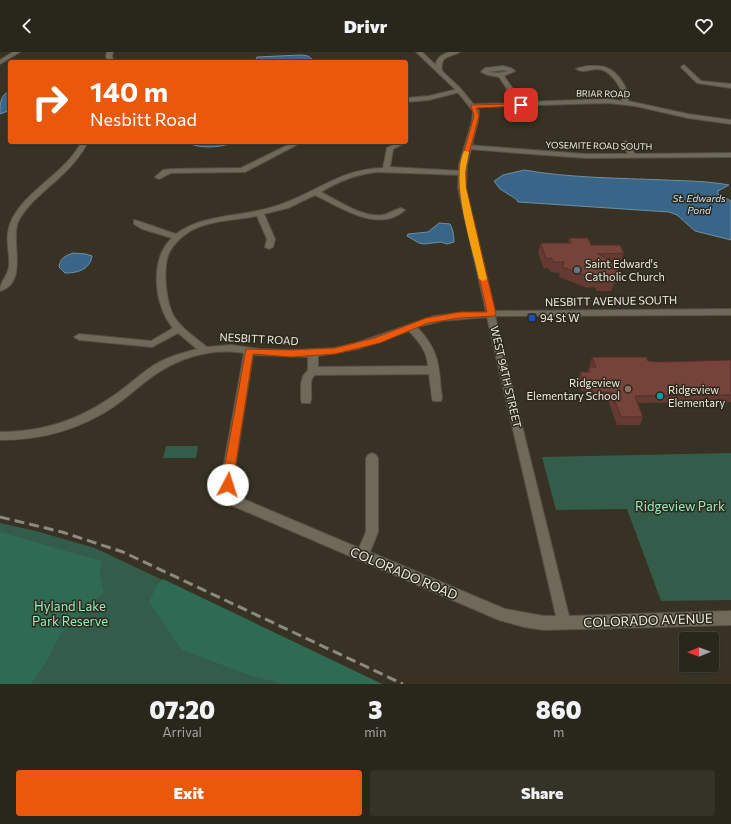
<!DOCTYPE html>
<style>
:root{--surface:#29261b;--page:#353228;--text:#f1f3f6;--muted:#a5a5a3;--line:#45433a;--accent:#ea580c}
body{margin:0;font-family:Commissioner,sans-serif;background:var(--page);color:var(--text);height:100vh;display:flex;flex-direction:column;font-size:15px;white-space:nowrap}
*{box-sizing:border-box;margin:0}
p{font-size:13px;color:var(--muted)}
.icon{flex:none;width:22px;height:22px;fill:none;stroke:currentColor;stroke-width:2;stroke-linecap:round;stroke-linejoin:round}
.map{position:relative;height:632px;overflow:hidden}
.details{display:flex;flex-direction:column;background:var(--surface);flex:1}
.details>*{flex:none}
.banner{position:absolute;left:8px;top:8px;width:400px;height:84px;border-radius:4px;box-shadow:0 1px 3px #0004,0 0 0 1px var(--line);background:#ea580c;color:#fff;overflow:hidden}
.needle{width:26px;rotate:269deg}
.controls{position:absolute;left:679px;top:580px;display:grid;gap:8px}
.controls a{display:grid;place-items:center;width:40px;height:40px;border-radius:4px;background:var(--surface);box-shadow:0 1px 3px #0004,0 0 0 1px var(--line);font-size:20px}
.pin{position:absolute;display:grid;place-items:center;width:34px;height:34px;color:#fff;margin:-17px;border-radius:8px;box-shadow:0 2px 6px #0006}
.me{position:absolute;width:44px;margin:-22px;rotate:5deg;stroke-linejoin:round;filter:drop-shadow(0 0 3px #0008)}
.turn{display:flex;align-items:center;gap:14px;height:84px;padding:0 16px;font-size:18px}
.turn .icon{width:52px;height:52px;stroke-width:2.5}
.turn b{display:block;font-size:28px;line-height:34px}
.eta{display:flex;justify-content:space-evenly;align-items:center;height:68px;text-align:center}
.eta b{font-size:24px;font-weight:800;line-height:28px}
.action{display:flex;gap:8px;margin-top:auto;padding:8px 16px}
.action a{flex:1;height:46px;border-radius:4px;background:var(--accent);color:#fff;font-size:16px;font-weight:800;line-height:46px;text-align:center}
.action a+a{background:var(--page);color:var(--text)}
header{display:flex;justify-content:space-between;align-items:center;height:52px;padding:0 16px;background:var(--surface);font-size:18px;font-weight:800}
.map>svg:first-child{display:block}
</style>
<header><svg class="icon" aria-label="back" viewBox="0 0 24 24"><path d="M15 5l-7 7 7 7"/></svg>Drivr<svg class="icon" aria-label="heart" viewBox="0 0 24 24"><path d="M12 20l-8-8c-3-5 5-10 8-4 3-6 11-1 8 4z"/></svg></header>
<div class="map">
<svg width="731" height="632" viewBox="0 0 731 632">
<rect width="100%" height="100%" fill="#373224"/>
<!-- green -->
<g fill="#345c4a">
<path d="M 166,394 L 198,394 L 196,406 L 163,406 Z"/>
<path d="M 731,401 L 731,548 L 661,549 L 627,457 L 556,458 L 542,405 Z"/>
<path d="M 0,471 L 36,479 L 95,496 L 382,632 L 0,632 Z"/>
</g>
<!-- forest -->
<g fill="#2f6a52">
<path d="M 0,480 L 101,509 L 100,524 L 104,540 L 61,581 L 47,609 L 31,632 L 0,632 Z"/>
<path d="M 163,527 L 382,632 L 284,632 L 249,623 L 182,598 L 149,550 L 157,533 Z"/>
</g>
<!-- water -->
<g fill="#396688" stroke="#6f8ea3">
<path d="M 301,3 L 308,4 L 313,8 L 306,10 L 255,9 L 257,5 Z"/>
<path d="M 10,39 L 10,55 L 8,59 L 0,62 C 0,51 0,43 10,39 Z"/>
<path d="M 187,90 L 236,90 C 223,95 199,98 187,90 Z"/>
<path d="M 524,118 C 570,126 618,126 665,128 C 687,129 708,129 729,133 L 718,139 L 718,142 L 731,149 L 731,188 L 695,179 L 677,163 L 669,160 L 518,150 L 516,147 L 500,137 L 494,129 L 503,123 Z"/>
<path d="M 439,171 L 450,172 C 453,177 454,184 454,190 L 447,192 L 441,190 L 424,192 L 419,191 L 407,184 L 408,182 L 428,180 Z"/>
<path d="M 73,201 L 86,202 L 92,204 C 90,218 77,221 65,221 L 59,215 C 60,206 65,204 73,201 Z"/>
</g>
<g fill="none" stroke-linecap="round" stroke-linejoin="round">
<defs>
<g id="minor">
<path d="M 13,0 L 20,0 L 0,12 L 0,8 Z"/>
<path d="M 107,0 L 113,0 L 112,4 L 114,10 L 108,10 L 106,4 Z"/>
<path d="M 684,13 L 701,29 L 731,32 L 731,36 L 697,31 L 681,15 Z"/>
<path d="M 503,14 L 511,16 L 515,19 L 504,24 L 522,50 L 609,47 L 622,49 C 623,42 621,37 617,31 C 599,5 589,25 576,17 C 580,15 584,15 588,14 C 595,14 601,13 607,16 C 618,20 630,38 628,49 L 688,62 L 731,68 L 731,72 L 688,66 L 635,54 L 609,51 L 471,55 L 470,54 L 473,52 L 516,51 L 499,25 L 488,23 L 481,20 L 485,16 ZM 503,18 L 508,19 L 498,21 L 488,20 Z"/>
<path d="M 458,37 L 461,39 L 460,40 L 429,48 L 406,50 L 406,46 L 429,44 Z"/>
<path d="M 625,89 L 627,90 L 635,102 L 731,101 L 731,105 L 585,106 L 467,97 L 464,95 L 467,93 L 585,102 L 628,102 L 622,91 Z"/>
<path d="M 82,90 L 88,90 C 81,103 73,113 62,123 C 47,138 28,150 18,170 C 10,189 29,231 0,239 C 0,229 8,224 9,214 C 10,202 6,191 8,180 C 12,151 49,130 67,110 C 73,104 77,97 82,90 Z"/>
<path d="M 294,90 L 302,90 L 245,120 L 171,121 L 159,127 L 155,125 L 163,118 L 171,117 L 241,116 Z"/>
<path d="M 399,90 L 405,91 L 393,97 L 390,115 L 462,119 L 466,121 L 462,123 L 377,120 C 356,122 339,129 321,140 C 339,149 362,166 383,163 C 389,162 395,157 401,156 L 405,158 C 379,182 340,155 315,143 L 288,156 L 264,162 L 275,187 L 273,195 L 269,197 L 265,195 L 267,187 L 257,164 C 236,168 212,168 192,178 C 182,184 174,191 169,201 C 162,217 166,253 175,266 C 183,278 196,286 207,295 L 231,293 L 260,297 L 292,298 L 334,296 L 356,291 L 434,264 L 458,261 L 494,260 L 569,564 L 731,559 L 731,573 L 544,578 L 524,575 L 499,568 L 233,454 L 224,437 L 222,423 L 244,301 C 210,295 175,307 149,327 C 133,339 118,354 100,363 C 68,381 36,388 0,388 L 0,380 C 39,380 74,370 107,348 C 124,338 137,324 154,313 C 167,305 182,301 197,297 L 178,281 L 152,295 L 79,288 L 74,285 L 79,282 L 151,289 L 173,276 C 154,254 149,207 172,186 L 142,177 L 134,172 L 134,168 C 137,168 169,180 176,182 C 203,162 238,165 269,156 C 312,145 336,117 383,116 L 387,96 ZM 487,265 L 556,564 L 544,564 L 505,557 L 370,500 L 378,480 L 378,406 L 376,403 L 372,401 L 368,403 L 366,406 L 366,480 L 359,496 L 241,446 L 236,437 L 234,423 L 253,303 L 308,305 L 308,318 L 303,324 L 301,332 L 301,348 L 302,351 L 310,351 C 314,342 307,330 315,323 L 429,322 L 432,346 L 433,349 L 441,349 L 442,346 C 438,313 441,301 417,275 L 442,269 ZM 409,279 C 419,290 427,299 428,314 L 318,315 L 318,304 L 358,297 Z"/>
</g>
<path id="tertiary" d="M 416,0 L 422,0 L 460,36 L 479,59 L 478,69 L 467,113 L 466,136 L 495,259 L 731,257 L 731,263 L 487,264 L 458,136 L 459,113 L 472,69 L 473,59 L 456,38 Z"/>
<path id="secondary" d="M 450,0 L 460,0 C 450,6 440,2 442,19 L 437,20 C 433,9 439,3 450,0 Z"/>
</defs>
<!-- minor casing -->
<use href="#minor" stroke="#545044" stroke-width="2"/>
<!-- tertiary casing -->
<use href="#tertiary" stroke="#545044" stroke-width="2"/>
<!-- secondary casing -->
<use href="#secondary" stroke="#545044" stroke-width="2"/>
<!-- minor -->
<use href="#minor" fill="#6f695a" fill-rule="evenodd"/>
<!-- tertiary -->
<use href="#tertiary" fill="#6f695a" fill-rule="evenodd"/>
<!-- secondary -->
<use href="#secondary" fill="#6f695a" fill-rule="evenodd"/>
<!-- rail -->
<path stroke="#8d897e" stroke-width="3" stroke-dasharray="10 5" stroke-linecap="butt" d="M 0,465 L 62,480 L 123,500 L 403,632"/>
</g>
<!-- wall -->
<g fill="#653a33">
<path d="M 569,186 L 591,193 L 624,201 L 620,211 L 615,211 L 622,215 L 617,231 L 614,232 L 611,239 L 597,239 L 594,235 L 587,236 L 559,225 L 560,221 L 551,220 L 548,216 L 544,217 L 538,201 L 541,191 L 568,191 Z"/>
<path d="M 592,305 L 660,310 L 731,308 L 731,350 L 638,351 L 643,365 L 640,373 L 617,373 L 608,348 L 590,347 L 588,339 L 581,339 L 578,328 L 580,320 L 587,320 L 589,315 L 590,315 L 590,313 Z"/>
</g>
<!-- shaded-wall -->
<path fill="#532f29" d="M 622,215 L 617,231 L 614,232 L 617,218 Z"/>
<!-- building -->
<g fill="#76433b" stroke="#532f29">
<path d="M 569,186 L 588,186 L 591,193 L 620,193 L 624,201 L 598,202 L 622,215 L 617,218 L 620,221 L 616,222 L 615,229 L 600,229 L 597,225 L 590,225 L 562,215 L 564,210 L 553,210 L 551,206 L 546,207 L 541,191 L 571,191 Z"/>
<path d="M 592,305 L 646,305 L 648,309 L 660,310 L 731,308 L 731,343 L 635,344 L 643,365 L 621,365 L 611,340 L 593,340 L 590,331 L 584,331 L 580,320 L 590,320 L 589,315 L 596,315 Z"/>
</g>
<!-- route -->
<path fill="#ea580c" stroke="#983908" d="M 523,52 L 524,53 L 521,54 L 476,56 L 479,64 L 466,113 L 466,136 L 496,262 L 494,264 L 460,266 L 428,271 L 380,291 L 335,302 L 291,305 L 253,302 L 234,423 L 232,436 L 228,437 L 224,436 L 223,433 L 223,423 L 246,297 L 291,298 L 335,296 L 374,286 L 426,266 L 460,260 L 487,260 L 459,136 L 460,113 L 474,64 L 471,53 Z"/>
<!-- slow -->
<path fill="#f59e0b" d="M 464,99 L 469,100 L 465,121 L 466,136 L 487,227 L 483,229 L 479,227 C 472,194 450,130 464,99 Z"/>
<!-- markers -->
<circle fill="#6b7280" stroke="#2d281a" stroke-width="1.5" cx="577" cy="218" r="4"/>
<rect fill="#1a4fb4" stroke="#2d281a" stroke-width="1.5" x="528" y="262" width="8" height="8" rx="2"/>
<circle fill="#8d6e63" stroke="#2d281a" stroke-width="1.5" cx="628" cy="337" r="4"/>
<circle fill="#0f9aa8" stroke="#2d281a" stroke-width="1.5" cx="660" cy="344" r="4"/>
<g text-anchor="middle" stroke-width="3" stroke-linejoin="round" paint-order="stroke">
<!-- far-street labels -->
<g font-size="9" fill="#eeebe2" stroke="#2d281a">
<text transform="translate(603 42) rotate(1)" y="3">BRIAR ROAD</text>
<text transform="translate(599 94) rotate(1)" y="3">YOSEMITE ROAD SOUTH</text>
</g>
<!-- far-water labels -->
<g font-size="10" font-style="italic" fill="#cbe6fc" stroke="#2d281a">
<text x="699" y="150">St. Edwards<tspan x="699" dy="12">Pond</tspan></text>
</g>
<!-- poi labels -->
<g font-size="11" fill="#eeebe2" stroke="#2d281a" text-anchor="start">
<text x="585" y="216">Saint Edward's<tspan x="585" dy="13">Catholic Church</tspan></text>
<text x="540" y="270">94 St W</text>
<text x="620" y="335" text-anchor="end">Ridgeview<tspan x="620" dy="13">Elementary School</tspan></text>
<text x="668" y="342">Ridgeview<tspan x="668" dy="13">Elementary</tspan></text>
</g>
<!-- street labels -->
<g font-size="11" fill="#eeebe2" stroke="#2d281a">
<text transform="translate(611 249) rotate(-1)" y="4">NESBITT AVENUE SOUTH</text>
<text transform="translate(259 287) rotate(3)" y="4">NESBITT ROAD</text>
<text transform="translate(506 325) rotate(77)" y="4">WEST 94TH STREET</text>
</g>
<!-- near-park labels -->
<g font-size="13" fill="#93edc5" stroke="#2d281a">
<text x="680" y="459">Ridgeview Park</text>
<text x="70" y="559">Hyland Lake<tspan x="70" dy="15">Park Reserve</tspan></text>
</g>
<!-- near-street labels -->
<g font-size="13" fill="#eeebe2" stroke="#2d281a">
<text transform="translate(404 521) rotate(23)" y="5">COLORADO ROAD</text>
<text transform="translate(648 568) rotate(-2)" y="5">COLORADO AVENUE</text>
</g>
</g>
</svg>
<div class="controls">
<a><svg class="needle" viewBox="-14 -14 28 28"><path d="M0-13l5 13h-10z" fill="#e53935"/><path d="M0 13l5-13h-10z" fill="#a5a5a3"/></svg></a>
</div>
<div class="pin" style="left:521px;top:53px;background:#d93025"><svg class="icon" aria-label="arrive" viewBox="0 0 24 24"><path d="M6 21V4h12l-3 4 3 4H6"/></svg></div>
<svg class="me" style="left:228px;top:433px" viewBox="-20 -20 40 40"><circle r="19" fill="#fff"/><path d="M0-13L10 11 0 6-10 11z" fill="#ea580c"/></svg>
<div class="banner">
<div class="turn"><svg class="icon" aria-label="right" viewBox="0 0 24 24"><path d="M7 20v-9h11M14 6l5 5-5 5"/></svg><div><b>140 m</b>Nesbitt Road</div></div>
</div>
</div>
<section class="details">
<div class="eta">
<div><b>07:20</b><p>Arrival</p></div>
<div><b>3</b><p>min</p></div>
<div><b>860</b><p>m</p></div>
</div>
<div class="action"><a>Exit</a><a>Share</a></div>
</section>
